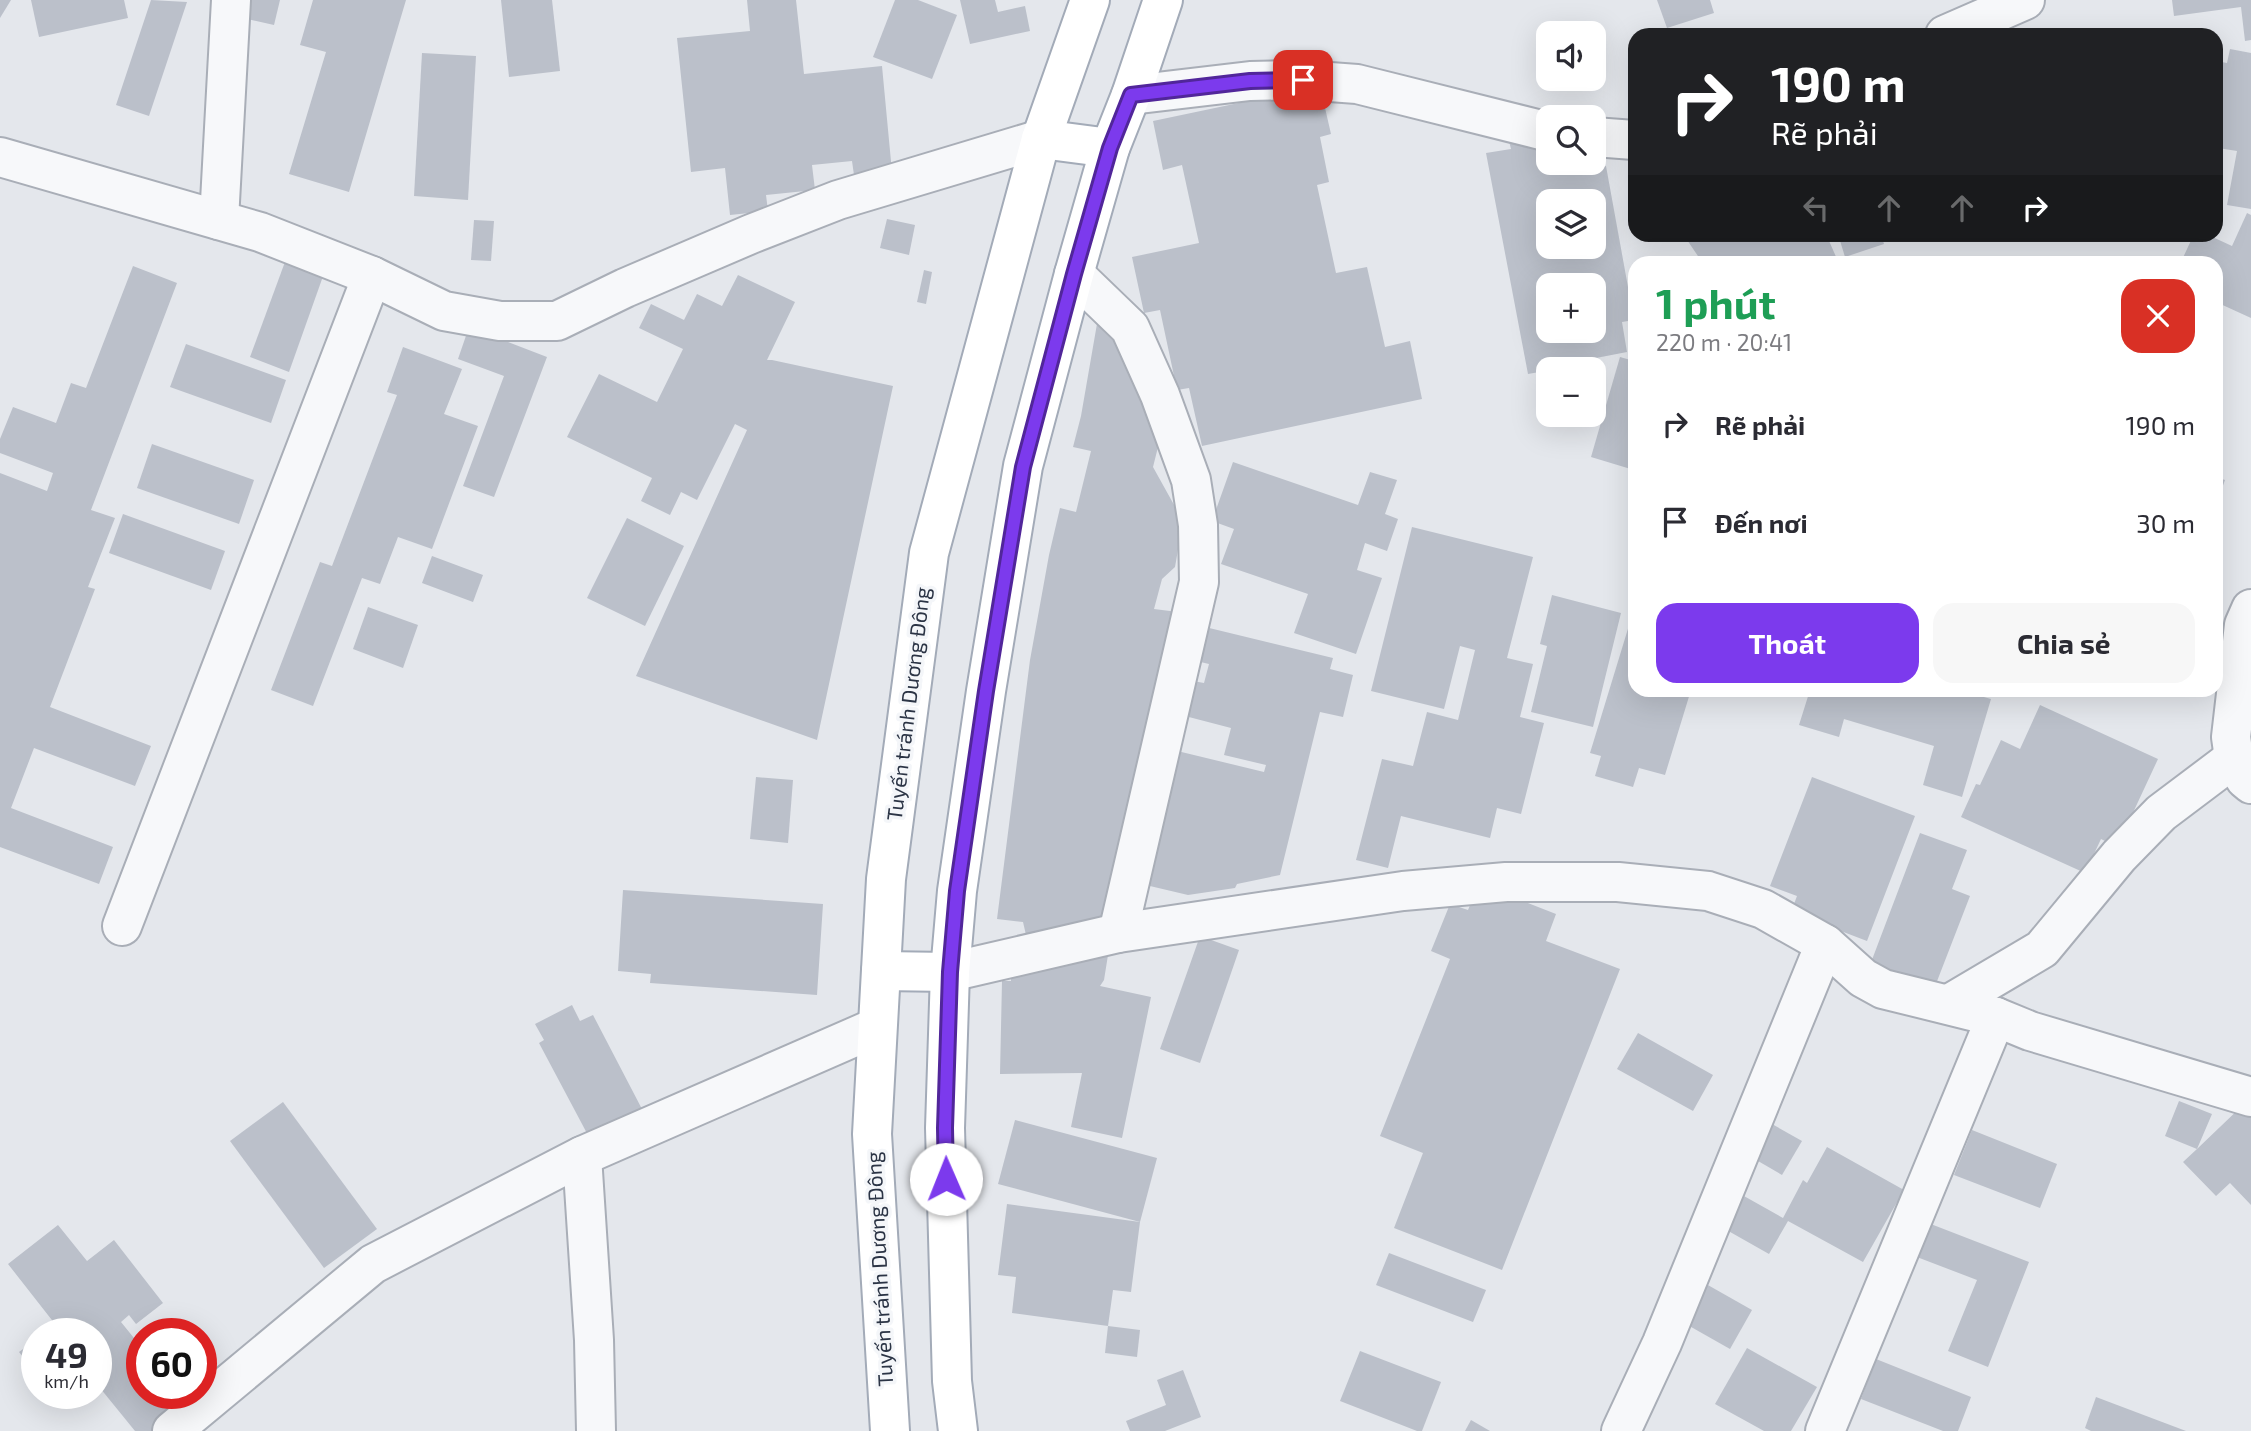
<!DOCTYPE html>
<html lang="vi">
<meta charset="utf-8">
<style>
:root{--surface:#fff;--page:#f7f7f7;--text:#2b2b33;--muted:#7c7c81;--accent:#7c3aed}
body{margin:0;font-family:"Exo 2",sans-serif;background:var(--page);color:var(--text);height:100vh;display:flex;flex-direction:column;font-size:26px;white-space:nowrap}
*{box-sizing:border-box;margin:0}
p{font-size:23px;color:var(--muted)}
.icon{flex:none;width:38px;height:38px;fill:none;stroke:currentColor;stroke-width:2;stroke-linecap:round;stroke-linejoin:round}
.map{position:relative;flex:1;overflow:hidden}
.panel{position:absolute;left:1628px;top:256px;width:595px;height:441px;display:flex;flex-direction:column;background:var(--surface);border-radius:21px;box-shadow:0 7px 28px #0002}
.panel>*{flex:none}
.top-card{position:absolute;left:1628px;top:28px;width:595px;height:214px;border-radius:21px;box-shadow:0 7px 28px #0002;background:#202124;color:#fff;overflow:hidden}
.controls{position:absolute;left:1536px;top:21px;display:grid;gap:14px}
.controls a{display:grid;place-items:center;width:70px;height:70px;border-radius:14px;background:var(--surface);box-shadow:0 7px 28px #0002;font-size:35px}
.speed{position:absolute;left:21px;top:1318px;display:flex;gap:14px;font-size:35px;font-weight:700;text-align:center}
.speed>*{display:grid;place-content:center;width:91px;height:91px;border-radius:50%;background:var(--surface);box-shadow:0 7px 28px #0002;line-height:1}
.speed small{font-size:18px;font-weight:400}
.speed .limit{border:10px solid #d22;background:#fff;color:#111}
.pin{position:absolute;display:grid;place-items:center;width:60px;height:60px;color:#fff;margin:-30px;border-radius:14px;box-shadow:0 4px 10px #0006}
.me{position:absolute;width:77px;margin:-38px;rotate:359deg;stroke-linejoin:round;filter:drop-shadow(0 0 5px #0008)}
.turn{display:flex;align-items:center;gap:24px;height:147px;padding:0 28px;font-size:32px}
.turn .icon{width:91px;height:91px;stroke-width:2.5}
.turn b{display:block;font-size:49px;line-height:60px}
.lanes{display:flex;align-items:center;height:66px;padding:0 28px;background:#0003;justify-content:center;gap:35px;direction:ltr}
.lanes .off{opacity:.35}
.round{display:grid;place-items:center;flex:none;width:74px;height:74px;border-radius:21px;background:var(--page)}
.summary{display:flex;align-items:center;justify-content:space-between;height:119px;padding:0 28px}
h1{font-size:42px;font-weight:700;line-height:52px;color:#1e9e55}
.primary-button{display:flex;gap:14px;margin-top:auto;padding:14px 28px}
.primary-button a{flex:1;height:80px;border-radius:21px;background:var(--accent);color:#fff;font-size:28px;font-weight:700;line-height:80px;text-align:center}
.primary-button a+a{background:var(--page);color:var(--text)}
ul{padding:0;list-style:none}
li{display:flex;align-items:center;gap:21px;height:98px;padding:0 28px}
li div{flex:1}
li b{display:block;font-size:26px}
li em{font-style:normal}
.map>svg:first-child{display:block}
</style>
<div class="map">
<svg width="2251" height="1431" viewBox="0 0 2251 1431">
<rect width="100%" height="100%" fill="#e4e7ec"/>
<!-- building -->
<g fill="#bbc0ca" fill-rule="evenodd">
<path d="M 0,0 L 11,0 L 0,18 Z"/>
<path d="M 31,0 L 124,0 L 128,18 L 39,37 Z"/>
<path d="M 151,0 L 187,2 L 149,116 L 116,105 Z"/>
<path d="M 238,0 L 280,0 L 274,25 L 234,16 Z"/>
<path d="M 313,0 L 406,0 L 349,192 L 289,174 L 326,52 L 300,45 Z"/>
<path d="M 501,0 L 552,0 L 560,71 L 509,77 Z"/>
<path d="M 747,0 L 796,0 L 804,74 L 882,66 L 892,172 L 854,175 L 852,161 L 812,165 L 815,190 L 766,195 L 768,211 L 730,215 L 725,168 L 691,172 L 677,38 L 750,31 Z"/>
<path d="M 895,0 L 918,0 L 957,15 L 932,79 L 873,57 Z"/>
<path d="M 960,0 L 995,0 L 998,12 L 1025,6 L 1030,31 L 970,44 Z"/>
<path d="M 1657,0 L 1710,0 L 1714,13 L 1667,28 Z"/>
<path d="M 2172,0 L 2251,0 L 2251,40 L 2245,41 L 2241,7 L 2174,16 Z"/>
<path d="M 2230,49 L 2251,53 L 2251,209 L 2227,205 L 2237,151 L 2218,148 L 2216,156 L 2216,61 L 2227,63 Z"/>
<path d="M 422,53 L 476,56 L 468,200 L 414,196 Z"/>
<path d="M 1320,86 L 1331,134 L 1320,137 L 1329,182 L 1317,185 L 1336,273 L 1367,267 L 1385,347 L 1410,341 L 1422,399 L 1202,446 L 1189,388 L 1177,390 L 1160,310 L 1144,313 L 1132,257 L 1199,243 L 1182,165 L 1163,170 L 1153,121 Z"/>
<path d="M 1549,134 L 1549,163 L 1589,163 L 1591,169 L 1606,166 L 1634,320 L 1622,322 L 1627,352 L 1596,358 L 1596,362 L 1528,374 L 1486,153 L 1511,149 L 1509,141 ZM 1549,201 L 1594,201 L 1594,247 L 1549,247 ZM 1549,285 L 1594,285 L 1594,331 L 1549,331 Z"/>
<path d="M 2247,213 L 2251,215 L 2251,318 L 2216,302 L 2216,262 L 2181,262 L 2194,234 L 2206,234 L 2232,246 Z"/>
<path d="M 887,219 L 915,225 L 909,255 L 880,248 Z"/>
<path d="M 474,220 L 494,221 L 491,261 L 471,260 Z"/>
<path d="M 1683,234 L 1754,234 L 1757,239 L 1766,234 L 1826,234 L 1837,259 L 1830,262 L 1702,262 Z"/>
<path d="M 1838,234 L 1881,234 L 1884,244 L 1845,257 Z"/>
<path d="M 289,251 L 327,265 L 289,372 L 250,357 Z"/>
<path d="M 133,266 L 177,283 L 91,510 L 115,518 L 88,587 L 95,589 L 50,707 L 151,746 L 135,786 L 34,748 L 11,808 L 113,847 L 99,884 L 0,847 L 0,473 L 47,491 L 53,473 L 0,453 L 0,439 L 13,407 L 56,423 L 71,383 L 86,388 Z"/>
<path d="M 924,270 L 932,272 L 926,304 L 917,302 Z"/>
<path d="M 738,275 L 795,302 L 767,360 L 772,360 L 893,386 L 817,740 L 636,676 L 747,430 L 735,424 L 697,500 L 681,492 L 670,515 L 641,501 L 652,478 L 567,437 L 599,374 L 657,402 L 683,349 L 639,328 L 651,304 L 684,320 L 697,294 L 722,306 Z"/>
<path d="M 1098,318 L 1119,331 L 1161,435 L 1153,467 L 1183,521 L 1175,567 L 1162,579 L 1154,609 L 1186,613 L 1107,917 L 1026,935 L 1023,922 L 997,919 L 1030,660 L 1049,555 L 1060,508 L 1076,512 L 1091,451 L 1073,447 L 1081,416 Z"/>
<path d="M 469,327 L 547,357 L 494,497 L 463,486 L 504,376 L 458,359 Z"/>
<path d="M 186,344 L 286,380 L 271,423 L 170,387 Z"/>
<path d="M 403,347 L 462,369 L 444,414 L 478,426 L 432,549 L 398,537 L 380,584 L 362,578 L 313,706 L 271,690 L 320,562 L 332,566 L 397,395 L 387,392 Z"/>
<path d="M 1620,357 L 1634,361 L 1634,470 L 1591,457 Z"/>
<path d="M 152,444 L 254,480 L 239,524 L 137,488 Z"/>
<path d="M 1233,462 L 1358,505 L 1370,472 L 1397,480 L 1385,514 L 1398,519 L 1387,551 L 1365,543 L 1357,570 L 1382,578 L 1356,654 L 1294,633 L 1308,594 L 1221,564 L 1234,529 L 1212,521 Z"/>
<path d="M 2216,477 L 2225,480 L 2216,505 Z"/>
<path d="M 123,514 L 225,551 L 211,590 L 109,553 Z"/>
<path d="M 627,518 L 684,546 L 645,626 L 587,598 Z"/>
<path d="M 1412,527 L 1533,557 L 1507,658 L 1533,664 L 1520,717 L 1544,723 L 1521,814 L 1497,808 L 1490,838 L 1401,816 L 1388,868 L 1356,860 L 1382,759 L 1413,766 L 1427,712 L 1458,720 L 1475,650 L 1460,646 L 1444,709 L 1371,691 Z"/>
<path d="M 432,556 L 483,575 L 473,602 L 422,583 Z"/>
<path d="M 1552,595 L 1621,613 L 1593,727 L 1531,712 L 1547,646 L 1540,644 Z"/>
<path d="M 368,607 L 418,625 L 403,668 L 353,649 Z"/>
<path d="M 1634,609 L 1634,690 L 1691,690 L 1665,775 L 1639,768 L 1633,787 L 1595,776 L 1601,756 L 1590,753 Z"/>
<path d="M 1201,626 L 1333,658 L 1330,669 L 1353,675 L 1343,717 L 1320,712 L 1280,875 L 1237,884 L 1235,888 L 1188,895 L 1133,882 L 1165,748 L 1264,772 L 1266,765 L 1224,755 L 1231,728 L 1185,716 L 1193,681 L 1204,683 L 1209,664 L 1192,660 Z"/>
<path d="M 1810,690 L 1959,690 L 1991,699 L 1962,797 L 1923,785 L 1934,746 L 1844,719 L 1839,737 L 1799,725 Z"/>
<path d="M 2040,705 L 2158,759 L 2117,847 L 2101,839 L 2085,873 L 1961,817 L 1976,784 L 1980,785 L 2001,740 L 2020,749 Z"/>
<path d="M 756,777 L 793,780 L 788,843 L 750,839 Z"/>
<path d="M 1812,777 L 1915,816 L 1867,941 L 1791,912 L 1797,896 L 1770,886 Z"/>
<path d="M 1920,833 L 1967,850 L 1952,889 L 1970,896 L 1934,989 L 1870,965 Z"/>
<path d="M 1479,884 L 1556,914 L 1546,941 L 1620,969 L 1502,1270 L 1394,1228 L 1423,1153 L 1380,1136 L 1450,959 L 1431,951 L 1450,904 L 1468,910 Z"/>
<path d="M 623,890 L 823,904 L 817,995 L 650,983 L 651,974 L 618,971 Z"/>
<path d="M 1200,936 L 1239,950 L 1200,1063 L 1160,1049 Z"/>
<path d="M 1108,955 L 1104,980 L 1100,986 L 1151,997 L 1122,1138 L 1071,1127 L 1082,1073 L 1000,1074 L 1002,981 L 1011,981 L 1011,968 Z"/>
<path d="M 572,1005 L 580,1021 L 593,1015 L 643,1111 L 590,1139 L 539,1043 L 544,1040 L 535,1024 Z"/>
<path d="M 1638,1033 L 1713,1075 L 1693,1111 L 1617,1069 Z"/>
<path d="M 2179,1101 L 2212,1114 L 2197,1149 L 2244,1104 L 2251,1111 L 2251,1205 L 2230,1183 L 2216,1196 L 2183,1162 L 2197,1149 L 2165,1136 Z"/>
<path d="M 283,1102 L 377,1229 L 324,1268 L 230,1141 Z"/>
<path d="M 1015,1120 L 1157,1158 L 1140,1222 L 998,1184 Z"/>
<path d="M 1765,1120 L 1802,1141 L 1782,1175 L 1746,1154 Z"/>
<path d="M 1972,1130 L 2057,1164 L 2040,1208 L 1954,1175 Z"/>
<path d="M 1827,1147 L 1904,1190 L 1863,1262 L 1788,1221 L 1769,1254 L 1716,1224 L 1735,1191 L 1783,1218 L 1803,1180 L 1807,1183 Z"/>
<path d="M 1007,1204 L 1140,1222 L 1131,1292 L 1113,1290 L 1108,1326 L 1012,1313 L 1016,1277 L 998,1275 Z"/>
<path d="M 1923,1221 L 2029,1262 L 1988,1367 L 1948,1351 L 1977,1280 L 1909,1254 Z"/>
<path d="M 58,1225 L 87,1261 L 114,1240 L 163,1303 L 136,1324 L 129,1315 L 121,1322 L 142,1348 L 142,1393 L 177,1393 L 191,1410 L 164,1431 L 135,1431 L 96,1383 L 96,1368 L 110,1357 L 96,1339 L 96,1334 L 43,1334 L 55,1324 L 8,1264 Z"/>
<path d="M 1389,1253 L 1486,1290 L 1473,1322 L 1376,1285 Z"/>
<path d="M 1699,1280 L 1752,1310 L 1730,1349 L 1677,1319 Z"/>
<path d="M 1108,1326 L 1140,1330 L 1137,1357 L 1105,1353 Z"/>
<path d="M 37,1339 L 37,1375 L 19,1352 Z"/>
<path d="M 1747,1348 L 1817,1387 L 1791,1431 L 1764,1431 L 1715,1404 Z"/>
<path d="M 1360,1351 L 1441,1382 L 1422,1431 L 1417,1431 L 1340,1401 Z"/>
<path d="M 1876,1359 L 1971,1397 L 1958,1431 L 1943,1431 L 1861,1399 Z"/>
<path d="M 1183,1370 L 1201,1417 L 1165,1431 L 1130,1431 L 1126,1421 L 1166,1405 L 1157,1380 Z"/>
<path d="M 2096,1397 L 2186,1431 L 2091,1431 L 2085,1428 Z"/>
<path d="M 1471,1420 L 1490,1431 L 1465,1431 Z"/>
</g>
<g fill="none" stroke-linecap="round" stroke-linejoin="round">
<defs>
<g id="minor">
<path d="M 1945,35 L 2025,0"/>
<path d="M 1131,95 L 1250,81 L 1303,80 L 1357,84 L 1549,132"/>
<path d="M 1594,137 L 1634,140"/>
<path d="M 0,157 L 260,232 L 372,276 L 444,311 L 500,321 L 557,321 L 625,288 L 751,234 L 838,200 L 1041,139"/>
<path d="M 219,220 L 231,0"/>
<path d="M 1074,274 L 1130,328 L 1160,395 L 1191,480 L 1198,525 L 1199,582 L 1118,933"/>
<path d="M 2251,609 L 2244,625 L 2231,737 L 2234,758 L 2245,779 L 2251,784"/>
<path d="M 122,926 L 372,276"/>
<path d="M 950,972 L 1118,933 L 1403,891 L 1506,882 L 1618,882 L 1708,891 L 1763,909 L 1825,944 L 1863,978 L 1883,989 L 1996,1017 L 2030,1031 L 2251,1097"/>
<path d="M 1949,1004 L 2042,949 L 2119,856 L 2161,813 L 2234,758"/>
<path d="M 582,1156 L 594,1340 L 596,1431"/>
<path d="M 172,1431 L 373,1264 L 582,1156 L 877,1027"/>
<path d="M 1621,1431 L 1662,1343 L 1825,944"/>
<path d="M 1825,1431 L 1996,1017"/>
</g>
<g id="major">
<path d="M 1041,139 L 1110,148"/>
<path d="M 881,971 L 950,972"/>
<path d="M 890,1431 L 872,1134 L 886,879 L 929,553 L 1041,139 L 1090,0"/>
<path d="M 958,1431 L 952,1381 L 945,1128 L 950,972 L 957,891 L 986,691 L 1023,466 L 1074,274 L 1110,148 L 1131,95 L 1163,0"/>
</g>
</defs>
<!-- minor casing -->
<use href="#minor" stroke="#a9aeb7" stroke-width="42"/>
<!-- major casing -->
<use href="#major" stroke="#a3abb8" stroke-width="42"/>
<!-- minor -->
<use href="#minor" stroke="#f7f8fa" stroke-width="38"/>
<!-- major -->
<use href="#major" stroke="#fff" stroke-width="38"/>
</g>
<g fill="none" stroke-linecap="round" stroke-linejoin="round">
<defs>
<path id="route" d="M 946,1179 L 945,1128 L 950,972 L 957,891 L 986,691 L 1023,467 L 1074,274 L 1110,148 L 1131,95 L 1250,81 L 1303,80"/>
</defs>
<!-- route casing -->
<use href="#route" stroke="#51269a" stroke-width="18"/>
<!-- route -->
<use href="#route" stroke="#7c3aed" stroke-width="12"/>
</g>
<g text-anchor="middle" stroke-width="7" stroke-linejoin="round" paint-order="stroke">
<!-- street labels -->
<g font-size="21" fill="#2b3445" stroke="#f4f6f9">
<text transform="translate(909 704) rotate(-83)" y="7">Tuyến tránh Dương Đông</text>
<text transform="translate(880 1269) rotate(-93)" y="7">Tuyến tránh Dương Đông</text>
</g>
</g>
</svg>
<div class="controls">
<a><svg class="icon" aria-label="sound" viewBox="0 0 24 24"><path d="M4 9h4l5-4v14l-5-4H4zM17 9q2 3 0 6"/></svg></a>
<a><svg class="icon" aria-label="search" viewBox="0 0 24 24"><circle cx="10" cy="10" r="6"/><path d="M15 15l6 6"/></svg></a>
<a><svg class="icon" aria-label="layers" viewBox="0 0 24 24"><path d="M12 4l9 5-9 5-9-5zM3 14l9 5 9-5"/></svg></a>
<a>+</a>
<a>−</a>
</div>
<div class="speed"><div>49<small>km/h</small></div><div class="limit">60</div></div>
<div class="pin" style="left:1303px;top:80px;background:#d93025"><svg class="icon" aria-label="arrive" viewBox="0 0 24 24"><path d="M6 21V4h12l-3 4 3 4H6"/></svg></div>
<svg class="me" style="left:946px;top:1179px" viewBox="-20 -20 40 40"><circle r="19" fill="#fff"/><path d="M0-13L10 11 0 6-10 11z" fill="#7c3aed"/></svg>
<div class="top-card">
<div class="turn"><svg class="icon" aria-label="right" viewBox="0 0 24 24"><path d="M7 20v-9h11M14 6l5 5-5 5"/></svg><div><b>190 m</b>Rẽ phải</div></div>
<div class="lanes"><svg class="icon off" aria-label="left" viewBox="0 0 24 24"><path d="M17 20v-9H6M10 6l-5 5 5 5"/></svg><svg class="icon off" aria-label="ahead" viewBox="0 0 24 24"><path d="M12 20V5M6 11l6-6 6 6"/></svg><svg class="icon off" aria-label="ahead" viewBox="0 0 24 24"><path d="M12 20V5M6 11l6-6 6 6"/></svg><svg class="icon" aria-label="right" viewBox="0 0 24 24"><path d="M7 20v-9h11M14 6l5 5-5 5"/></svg></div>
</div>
<section class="panel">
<div class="summary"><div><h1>1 phút</h1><p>220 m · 20:41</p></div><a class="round" style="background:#d93025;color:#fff"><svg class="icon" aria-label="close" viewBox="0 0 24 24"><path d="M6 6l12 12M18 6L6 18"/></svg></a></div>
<ul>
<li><svg class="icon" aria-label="right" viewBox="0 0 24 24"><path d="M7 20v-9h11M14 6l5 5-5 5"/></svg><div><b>Rẽ phải</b></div><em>190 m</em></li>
<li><svg class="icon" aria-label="arrive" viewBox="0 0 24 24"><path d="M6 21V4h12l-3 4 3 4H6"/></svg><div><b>Đến nơi</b></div><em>30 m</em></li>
</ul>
<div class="primary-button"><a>Thoát</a><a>Chia sẻ</a></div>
</section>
</div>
